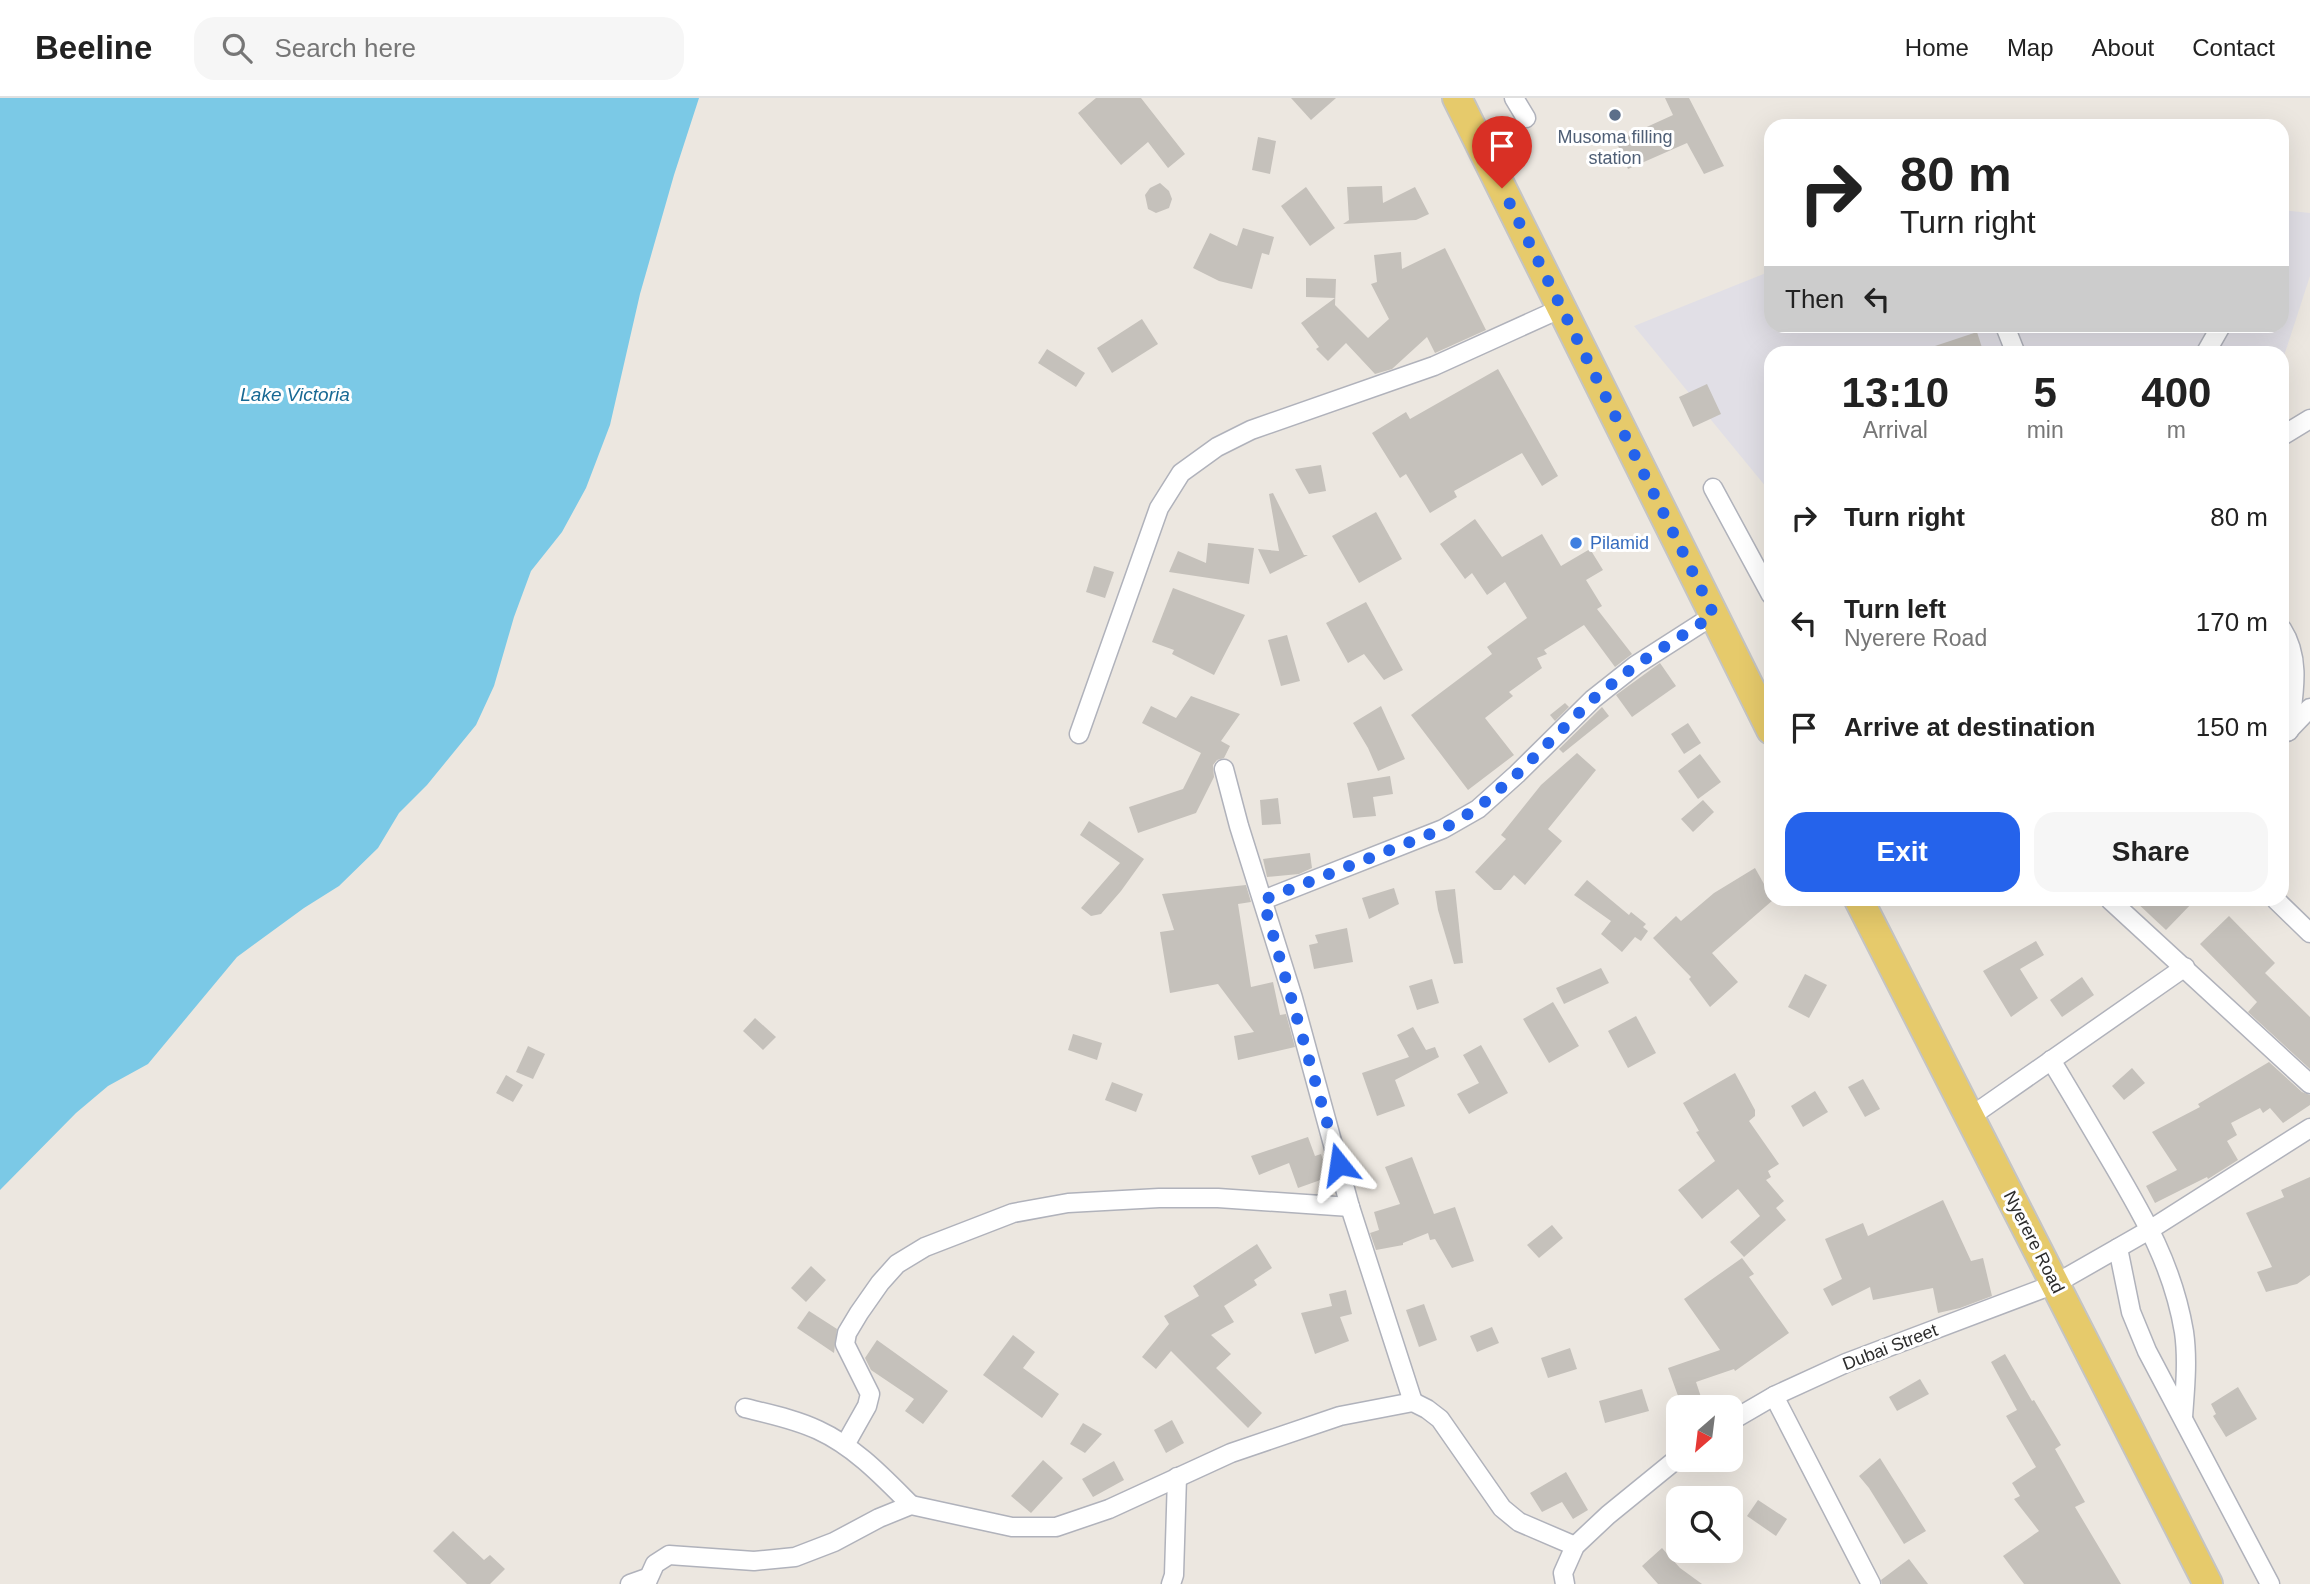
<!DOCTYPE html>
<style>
:root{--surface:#fff;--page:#f6f6f6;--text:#222;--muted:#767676;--line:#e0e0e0;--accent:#2563eb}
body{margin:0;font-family:Arial,sans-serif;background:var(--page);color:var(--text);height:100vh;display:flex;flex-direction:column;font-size:26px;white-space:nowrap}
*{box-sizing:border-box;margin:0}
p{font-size:23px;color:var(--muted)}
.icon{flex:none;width:38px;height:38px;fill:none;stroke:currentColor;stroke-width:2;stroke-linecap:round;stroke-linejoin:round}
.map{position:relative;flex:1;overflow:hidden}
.side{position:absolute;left:1764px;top:248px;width:525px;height:560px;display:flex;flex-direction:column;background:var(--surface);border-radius:21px;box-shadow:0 7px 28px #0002}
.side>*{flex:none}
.top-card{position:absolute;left:1764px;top:21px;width:525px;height:214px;border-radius:21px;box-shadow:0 7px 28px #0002;background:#fff;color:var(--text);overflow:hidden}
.needle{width:46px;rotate:208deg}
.tools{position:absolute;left:1666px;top:1297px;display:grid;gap:14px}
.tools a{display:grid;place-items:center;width:77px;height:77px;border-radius:14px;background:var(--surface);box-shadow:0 7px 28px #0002;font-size:35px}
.pin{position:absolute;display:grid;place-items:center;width:60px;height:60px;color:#fff;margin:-72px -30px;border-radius:50% 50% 50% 0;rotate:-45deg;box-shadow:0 0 7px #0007}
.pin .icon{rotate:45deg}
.me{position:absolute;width:77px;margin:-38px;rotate:345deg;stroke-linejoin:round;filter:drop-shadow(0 0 5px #0008)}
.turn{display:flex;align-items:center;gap:24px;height:147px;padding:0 21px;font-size:32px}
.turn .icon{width:91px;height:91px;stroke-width:2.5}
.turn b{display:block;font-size:49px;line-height:60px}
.then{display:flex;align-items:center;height:66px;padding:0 21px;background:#0003;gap:14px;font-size:26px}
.eta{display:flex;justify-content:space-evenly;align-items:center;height:119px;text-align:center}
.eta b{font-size:42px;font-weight:700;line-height:49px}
.cta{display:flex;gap:14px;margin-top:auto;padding:14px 21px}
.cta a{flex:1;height:80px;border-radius:21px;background:var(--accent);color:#fff;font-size:28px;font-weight:700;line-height:80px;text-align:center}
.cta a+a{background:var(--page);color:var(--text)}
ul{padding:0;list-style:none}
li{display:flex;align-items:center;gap:21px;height:105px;padding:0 21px}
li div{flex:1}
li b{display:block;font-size:26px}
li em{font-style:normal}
header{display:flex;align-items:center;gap:42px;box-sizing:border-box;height:98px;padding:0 35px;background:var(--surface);border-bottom:2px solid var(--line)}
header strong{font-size:33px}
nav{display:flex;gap:38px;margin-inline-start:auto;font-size:24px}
.search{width:490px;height:63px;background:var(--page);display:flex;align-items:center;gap:18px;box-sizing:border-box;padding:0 24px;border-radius:21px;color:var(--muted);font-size:26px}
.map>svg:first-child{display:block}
</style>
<header>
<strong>Beeline</strong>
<div class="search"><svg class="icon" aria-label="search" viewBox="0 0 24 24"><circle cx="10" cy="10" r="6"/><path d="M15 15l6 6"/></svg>Search here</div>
<nav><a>Home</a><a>Map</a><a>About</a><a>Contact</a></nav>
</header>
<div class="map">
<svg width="2310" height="1486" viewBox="0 0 2310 1486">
<rect width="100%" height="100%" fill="#ece7e0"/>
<!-- industrial -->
<path fill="#e1dfe6" d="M 2282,112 L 2310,115 L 2310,178 L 2282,264 L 2282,256 L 1771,256 L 1771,395 L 1634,228 L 1771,173 L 1771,228 L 2282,228 Z"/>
<!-- water -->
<path fill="#7bc9e6" d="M 0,0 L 699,0 L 674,77 L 640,196 L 610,327 L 586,390 L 562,434 L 531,473 L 514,519 L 494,588 L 476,627 L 427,687 L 399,715 L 378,750 L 339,788 L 304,810 L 237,859 L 148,966 L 108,988 L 76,1015 L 0,1092 Z"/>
<!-- building -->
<g fill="#c5c1bb">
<path d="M 1096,0 L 1141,0 L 1185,56 L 1168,70 L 1148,44 L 1121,67 L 1078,15 Z"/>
<path d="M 1291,0 L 1336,0 L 1311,22 Z"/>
<path d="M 1665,0 L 1689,0 L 1724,68 L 1704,76 L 1687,45 L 1628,71 L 1616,43 L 1673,17 Z"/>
<path d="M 1258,39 L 1276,43 L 1270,76 L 1252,72 Z"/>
<path d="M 1160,85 L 1169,93 L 1172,101 L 1169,110 L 1156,115 L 1148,111 L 1145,97 L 1150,90 Z"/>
<path d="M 1382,88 L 1383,105 L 1415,89 L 1429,116 L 1416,122 L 1343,126 L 1349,122 L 1347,89 Z"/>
<path d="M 1306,89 L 1335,130 L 1310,148 L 1281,108 Z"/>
<path d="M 1243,130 L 1274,139 L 1269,157 L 1262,155 L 1252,191 L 1219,183 L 1193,170 L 1210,135 L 1237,148 Z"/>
<path d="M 1445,150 L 1486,232 L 1435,255 L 1427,239 L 1392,271 L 1375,276 L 1346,245 L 1328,263 L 1316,251 L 1319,249 L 1301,225 L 1335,200 L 1306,199 L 1306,180 L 1336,181 L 1335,207 L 1368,240 L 1389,221 L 1371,186 L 1377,184 L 1374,157 L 1401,154 L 1402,171 Z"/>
<path d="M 1142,221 L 1158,246 L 1112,275 L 1097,250 Z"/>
<path d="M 1977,234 L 1984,256 L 1923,256 L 1923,252 Z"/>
<path d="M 1047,251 L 1085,275 L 1076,289 L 1038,265 Z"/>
<path d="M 1498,271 L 1558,378 L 1542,388 L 1522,355 L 1454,393 L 1457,399 L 1430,415 L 1406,376 L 1400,380 L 1372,335 L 1406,314 L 1410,321 Z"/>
<path d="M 1707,286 L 1721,316 L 1693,329 L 1679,299 Z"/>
<path d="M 1321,367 L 1326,393 L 1309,396 L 1295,371 Z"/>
<path d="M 1273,395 L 1304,457 L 1308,457 L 1270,476 L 1258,451 L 1279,453 L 1269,396 Z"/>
<path d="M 1376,414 L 1402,461 L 1359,485 L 1332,438 Z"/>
<path d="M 1475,421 L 1502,459 L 1542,436 L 1561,468 L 1590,451 L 1603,472 L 1586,482 L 1602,508 L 1597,511 L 1632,556 L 1615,569 L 1584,527 L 1544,552 L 1547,556 L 1537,560 L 1542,570 L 1509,594 L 1513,598 L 1485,620 L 1514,657 L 1468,692 L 1411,617 L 1492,556 L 1487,549 L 1527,520 L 1505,484 L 1487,497 L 1472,475 L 1465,481 L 1440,446 Z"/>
<path d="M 1208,445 L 1254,450 L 1249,486 L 1169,474 L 1178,453 L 1206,465 Z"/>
<path d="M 1094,468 L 1114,474 L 1105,500 L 1086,494 Z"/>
<path d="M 1173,490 L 1245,517 L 1214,577 L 1172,556 L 1174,552 L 1152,544 Z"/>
<path d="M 1366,504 L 1403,572 L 1384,582 L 1364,556 L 1348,565 L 1326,525 Z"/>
<path d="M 1287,537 L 1300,583 L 1281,588 L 1268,542 Z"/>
<path d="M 1660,565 L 1676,588 L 1632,619 L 1616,597 Z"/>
<path d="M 1191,598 L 1240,616 L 1221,643 L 1230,648 L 1224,660 L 1217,662 L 1213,667 L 1214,679 L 1196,715 L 1138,735 L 1129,709 L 1183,691 L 1201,655 L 1142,625 L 1151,608 L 1176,620 Z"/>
<path d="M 1565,605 L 1569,609 L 1555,623 L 1550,617 Z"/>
<path d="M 1381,608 L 1405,661 L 1378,673 L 1368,650 L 1353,625 Z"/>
<path d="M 1602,609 L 1609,618 L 1563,655 L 1559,651 Z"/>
<path d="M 1688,625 L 1701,645 L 1684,656 L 1671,636 Z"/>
<path d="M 1577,655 L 1596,672 L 1548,731 L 1562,743 L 1525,787 L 1514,777 L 1501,792 L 1494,792 L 1475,774 L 1506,741 L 1501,737 L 1541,687 Z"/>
<path d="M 1700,656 L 1721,684 L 1698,701 L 1678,673 Z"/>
<path d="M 1390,678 L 1393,696 L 1373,699 L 1376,718 L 1353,720 L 1347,685 Z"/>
<path d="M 1278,700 L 1281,726 L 1262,727 L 1260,702 Z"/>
<path d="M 1703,702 L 1714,714 L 1693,734 L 1681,721 Z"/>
<path d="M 1089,723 L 1144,761 L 1121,793 L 1101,816 L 1091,818 L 1081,810 L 1120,765 L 1080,737 Z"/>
<path d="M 1310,755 L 1312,770 L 1299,776 L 1267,779 L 1263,761 Z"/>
<path d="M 1755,770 L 1773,802 L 1712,855 L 1738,884 L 1710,909 L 1689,881 L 1691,879 L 1653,840 L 1676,818 L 1681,823 L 1714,795 Z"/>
<path d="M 1587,782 L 1629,817 L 1631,814 L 1646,826 L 1643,829 L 1648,833 L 1641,843 L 1635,839 L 1622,854 L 1601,836 L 1611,823 L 1574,797 Z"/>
<path d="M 1246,787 L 1251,804 L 1238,806 L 1251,889 L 1273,884 L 1280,917 L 1286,916 L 1295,949 L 1238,962 L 1234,938 L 1254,934 L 1218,886 L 1170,895 L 1160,834 L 1174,832 L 1162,796 Z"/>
<path d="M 1394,790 L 1399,806 L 1369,821 L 1362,800 Z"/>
<path d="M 1455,791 L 1463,865 L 1454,866 L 1438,812 L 1435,793 Z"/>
<path d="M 2134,802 L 2195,802 L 2166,832 Z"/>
<path d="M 2229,818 L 2275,865 L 2265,875 L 2310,919 L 2310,971 L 2248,914 L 2257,904 L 2200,846 Z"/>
<path d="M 1347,830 L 1353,864 L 1314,871 L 1309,847 L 1318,845 L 1315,837 Z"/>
<path d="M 2036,843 L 2044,857 L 2020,871 L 2038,900 L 2011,919 L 1983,873 Z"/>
<path d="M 1601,870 L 1609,885 L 1564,906 L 1556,890 Z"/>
<path d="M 1805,876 L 1827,887 L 1809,920 L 1788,909 Z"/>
<path d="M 2082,879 L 2094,897 L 2062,919 L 2050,902 Z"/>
<path d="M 1432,881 L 1439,905 L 1417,912 L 1409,888 Z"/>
<path d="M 1553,904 L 1579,948 L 1549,965 L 1523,921 Z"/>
<path d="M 1636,918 L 1656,955 L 1628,970 L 1608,933 Z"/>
<path d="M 755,920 L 776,939 L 763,952 L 743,933 Z"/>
<path d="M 1413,929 L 1426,952 L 1435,949 L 1439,959 L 1395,982 L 1405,1008 L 1377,1018 L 1362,975 L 1409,959 L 1397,937 Z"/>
<path d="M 1073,936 L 1102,945 L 1097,962 L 1068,952 Z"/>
<path d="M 1481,947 L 1508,995 L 1469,1016 L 1457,996 L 1479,985 L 1463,957 Z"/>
<path d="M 528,948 L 545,956 L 533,981 L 516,974 Z"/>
<path d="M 2269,964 L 2302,994 L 2310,997 L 2310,1007 L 2283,1025 L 2270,1010 L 2263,1015 L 2260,1010 L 2231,1025 L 2237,1037 L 2227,1043 L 2238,1062 L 2208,1081 L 2207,1079 L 2155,1105 L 2146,1088 L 2177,1072 L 2152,1034 L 2200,1009 L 2198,1006 Z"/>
<path d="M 2132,970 L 2145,985 L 2124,1002 L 2112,988 Z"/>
<path d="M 1735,975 L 1755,1012 L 1755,1018 L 1749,1023 L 1779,1066 L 1768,1073 L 1771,1079 L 1766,1082 L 1784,1103 L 1776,1110 L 1786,1122 L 1744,1159 L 1730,1144 L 1760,1118 L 1738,1091 L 1702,1121 L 1678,1092 L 1715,1063 L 1696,1034 L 1699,1033 L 1683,1005 Z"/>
<path d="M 506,977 L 523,987 L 513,1004 L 496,995 Z"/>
<path d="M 1863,981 L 1880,1011 L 1865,1019 L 1848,989 Z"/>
<path d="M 1112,984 L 1143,996 L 1136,1014 L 1105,1002 Z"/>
<path d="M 1815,993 L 1828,1014 L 1803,1029 L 1791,1008 Z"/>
<path d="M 1308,1039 L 1315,1058 L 1321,1056 L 1329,1079 L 1298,1090 L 1289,1065 L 1259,1077 L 1251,1058 Z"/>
<path d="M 1412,1059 L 1434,1116 L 1455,1109 L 1474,1163 L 1452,1170 L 1435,1141 L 1430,1142 L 1428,1135 L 1403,1145 L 1403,1147 L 1376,1152 L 1370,1135 L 1379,1132 L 1374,1114 L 1400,1106 L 1385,1069 Z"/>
<path d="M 2310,1079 L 2310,1177 L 2297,1186 L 2266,1194 L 2257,1174 L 2272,1169 L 2246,1115 L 2284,1099 L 2281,1092 Z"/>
<path d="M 1943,1102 L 1971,1163 L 1983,1160 L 1992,1198 L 1960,1210 L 1938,1215 L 1933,1190 L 1873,1202 L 1870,1189 L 1832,1208 L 1823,1191 L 1842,1181 L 1825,1141 L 1863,1125 L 1868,1138 Z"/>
<path d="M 1552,1127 L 1563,1140 L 1539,1160 L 1527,1147 Z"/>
<path d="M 1257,1146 L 1272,1170 L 1254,1182 L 1257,1187 L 1224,1208 L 1234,1224 L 1211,1237 L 1231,1256 L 1216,1270 L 1262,1315 L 1248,1330 L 1171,1253 L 1156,1271 L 1142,1259 L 1169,1226 L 1164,1218 L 1199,1198 L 1193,1188 Z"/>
<path d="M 1742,1160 L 1754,1176 L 1749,1179 L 1789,1235 L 1735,1273 L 1734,1271 L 1696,1284 L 1703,1305 L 1692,1309 L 1682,1309 L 1668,1270 L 1720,1252 L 1684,1201 Z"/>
<path d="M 811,1168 L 826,1182 L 806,1204 L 791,1190 Z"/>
<path d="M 1346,1192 L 1352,1216 L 1340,1219 L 1349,1243 L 1315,1256 L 1301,1215 L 1332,1208 L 1329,1196 Z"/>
<path d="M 1424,1206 L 1437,1242 L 1419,1249 L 1406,1212 Z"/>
<path d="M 809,1213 L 837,1231 L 834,1255 L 797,1230 Z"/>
<path d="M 1492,1229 L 1499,1245 L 1477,1254 L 1470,1238 Z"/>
<path d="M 1013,1237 L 1035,1254 L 1023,1270 L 1059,1296 L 1042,1320 L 983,1277 Z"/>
<path d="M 877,1242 L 948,1293 L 923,1326 L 905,1313 L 914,1301 L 871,1272 L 865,1260 Z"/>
<path d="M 1570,1250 L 1577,1271 L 1548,1280 L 1541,1260 Z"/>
<path d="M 2005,1256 L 2032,1303 L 2034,1302 L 2061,1347 L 2055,1351 L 2085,1404 L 2075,1409 L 2121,1486 L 2024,1486 L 2003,1458 L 2039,1433 L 2014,1401 L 2020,1398 L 2012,1385 L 2036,1369 L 2006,1318 L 2017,1312 L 1991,1264 Z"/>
<path d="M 1920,1281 L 1929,1296 L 1897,1313 L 1889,1299 Z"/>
<path d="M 2238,1289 L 2257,1321 L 2226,1339 L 2213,1318 L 2216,1316 L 2211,1306 Z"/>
<path d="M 1642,1291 L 1649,1313 L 1605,1325 L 1599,1303 Z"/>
<path d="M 1172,1322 L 1184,1345 L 1166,1355 L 1154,1332 Z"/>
<path d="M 1083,1325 L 1102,1336 L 1085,1355 L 1070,1346 Z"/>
<path d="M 1880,1360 L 1926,1433 L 1904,1446 L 1869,1390 L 1859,1378 Z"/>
<path d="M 1043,1362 L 1063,1380 L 1031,1415 L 1011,1398 Z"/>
<path d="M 1114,1363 L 1124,1382 L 1093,1399 L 1082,1381 Z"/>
<path d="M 1566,1374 L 1588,1412 L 1573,1421 L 1562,1404 L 1542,1414 L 1530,1395 Z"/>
<path d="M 1758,1402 L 1787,1421 L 1776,1438 L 1747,1418 Z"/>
<path d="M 453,1433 L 484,1462 L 490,1457 L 505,1471 L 490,1486 L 467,1486 L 433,1453 Z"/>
<path d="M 1662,1450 L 1680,1470 L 1702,1486 L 1658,1486 L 1642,1468 Z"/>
<path d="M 1909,1461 L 1928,1486 L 1882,1486 L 1881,1482 Z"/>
</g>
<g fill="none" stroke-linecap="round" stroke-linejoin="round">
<defs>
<g id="minor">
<path d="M 1514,0 L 1526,20"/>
<path d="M 2005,228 L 2016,256"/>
<path d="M 2205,256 L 2221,228"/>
<path d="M 2282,338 L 2310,321"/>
<path d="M 1713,390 L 1771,497"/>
<path d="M 2282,531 C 2302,562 2293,598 2289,633"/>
<path d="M 2287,634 L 2310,610"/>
<path d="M 1079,636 L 1159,410 L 1181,375 L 1217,349 L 1251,332 L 1434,268 L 1562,210"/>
<path d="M 1224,671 L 1239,728 L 1293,900 L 1350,1109 L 1413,1304"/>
<path d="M 1263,802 L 1443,731 L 1478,711 L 1517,676 L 1593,601 L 1636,567 L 1714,517"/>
<path d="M 2110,802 L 2310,986"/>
<path d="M 2276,802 L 2310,835"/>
<path d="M 2051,962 C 2071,995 2091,1029 2111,1063 C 2144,1119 2173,1168 2184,1234 C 2188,1262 2185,1291 2183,1319"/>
<path d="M 1970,1019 L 2185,869"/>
<path d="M 2118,1150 L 2131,1214 L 2147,1253 L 2270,1486"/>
<path d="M 1774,1298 L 1871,1486"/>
<path d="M 745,1310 C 769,1316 795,1321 818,1332 C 855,1349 883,1379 911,1407"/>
<path d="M 1731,1323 L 1774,1298 L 1846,1265 L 2055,1186 L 2151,1131 L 2310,1030"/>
<path d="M 845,1347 L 867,1308 L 870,1296 L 845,1246 L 847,1235 L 859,1215 L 880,1185 L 897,1166 L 925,1149 L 1013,1115 L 1068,1105 L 1159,1100 L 1218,1100 L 1350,1109"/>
<path d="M 630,1486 L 647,1480"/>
<path d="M 646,1486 L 655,1466 L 669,1457 L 754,1463 L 795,1459 L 834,1444 L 879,1420 L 911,1407 L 1012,1429 L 1056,1429 L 1109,1411 L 1231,1355 L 1340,1318 L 1413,1304 L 1427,1311 L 1440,1321 L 1502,1410 L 1519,1424 L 1575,1448"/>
<path d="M 1171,1486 L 1174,1477 L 1177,1379"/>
<path d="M 1565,1486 L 1563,1475 L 1575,1448 L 1608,1417 L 1678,1360"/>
</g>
<g id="primary">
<path d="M 1457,0 L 1771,632"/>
<path d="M 1859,802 L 2208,1486"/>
</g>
</defs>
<!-- minor casing -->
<use href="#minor" stroke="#b0b2bb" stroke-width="21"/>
<!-- primary casing -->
<use href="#primary" stroke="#c4c4c4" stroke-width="32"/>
<!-- minor -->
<use href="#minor" stroke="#fff" stroke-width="18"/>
<!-- primary -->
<use href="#primary" stroke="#e6ca6b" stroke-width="28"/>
</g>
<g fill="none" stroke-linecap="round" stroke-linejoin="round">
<!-- route -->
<path stroke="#2563eb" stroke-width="12" stroke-dasharray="0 21.6" d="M 1339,1066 L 1263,802 L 1443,731 L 1478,710 L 1517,676 L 1593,601 L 1636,567 L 1714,517 L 1502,90"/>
</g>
<!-- markers -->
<circle fill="#5c6f8a" stroke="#fff" stroke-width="2.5" cx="1615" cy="17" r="7"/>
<circle fill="#3f7fe0" stroke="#fff" stroke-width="2.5" cx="1576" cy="445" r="7"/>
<g text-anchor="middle" stroke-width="6" stroke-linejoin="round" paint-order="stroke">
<!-- service labels -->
<g font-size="18" fill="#4e5e75" stroke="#fff">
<text x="1615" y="45">Musoma filling<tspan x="1615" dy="21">station</tspan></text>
</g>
<!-- shop labels -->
<g font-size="18" fill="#366cbe" stroke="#fff" text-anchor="start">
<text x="1590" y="451">Pilamid</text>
</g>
<!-- street labels -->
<g font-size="18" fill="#2c2c2c" stroke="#fff">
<text transform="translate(2034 1144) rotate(63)" y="6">Nyerere Road</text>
<text transform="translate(1890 1249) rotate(-21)" y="6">Dubai Street</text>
</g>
<!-- water labels -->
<g font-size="19" font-style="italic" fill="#186994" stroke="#fff">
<text x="295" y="303">Lake Victoria</text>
</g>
</g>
</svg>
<div class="tools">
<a><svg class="needle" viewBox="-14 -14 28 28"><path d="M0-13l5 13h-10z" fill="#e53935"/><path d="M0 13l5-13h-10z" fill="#767676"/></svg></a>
<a><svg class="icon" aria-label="search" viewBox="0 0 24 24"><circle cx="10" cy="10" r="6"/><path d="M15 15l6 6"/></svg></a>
</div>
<div class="pin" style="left:1502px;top:90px;background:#d93025"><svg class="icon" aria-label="arrive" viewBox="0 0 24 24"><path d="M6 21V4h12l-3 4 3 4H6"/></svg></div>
<svg class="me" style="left:1339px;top:1066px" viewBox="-20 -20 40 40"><path d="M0-17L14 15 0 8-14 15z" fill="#2563eb" stroke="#fff" stroke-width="4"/></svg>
<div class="top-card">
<div class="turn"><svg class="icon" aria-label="right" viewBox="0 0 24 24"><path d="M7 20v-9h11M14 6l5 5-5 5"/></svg><div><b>80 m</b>Turn right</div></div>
<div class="then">Then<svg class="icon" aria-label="left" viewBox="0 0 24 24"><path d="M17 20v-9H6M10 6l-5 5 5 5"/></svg></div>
</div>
<section class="side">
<div class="eta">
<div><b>13:10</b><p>Arrival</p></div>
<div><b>5</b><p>min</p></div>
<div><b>400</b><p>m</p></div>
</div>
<ul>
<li><svg class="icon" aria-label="right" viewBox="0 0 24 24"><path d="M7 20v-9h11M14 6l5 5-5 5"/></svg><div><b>Turn right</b></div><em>80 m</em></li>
<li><svg class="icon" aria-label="left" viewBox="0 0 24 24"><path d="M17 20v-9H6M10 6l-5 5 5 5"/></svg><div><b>Turn left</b><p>Nyerere Road</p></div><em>170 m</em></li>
<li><svg class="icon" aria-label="arrive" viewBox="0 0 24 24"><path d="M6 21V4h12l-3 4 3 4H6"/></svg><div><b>Arrive at destination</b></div><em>150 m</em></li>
</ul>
<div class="cta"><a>Exit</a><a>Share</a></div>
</section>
</div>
